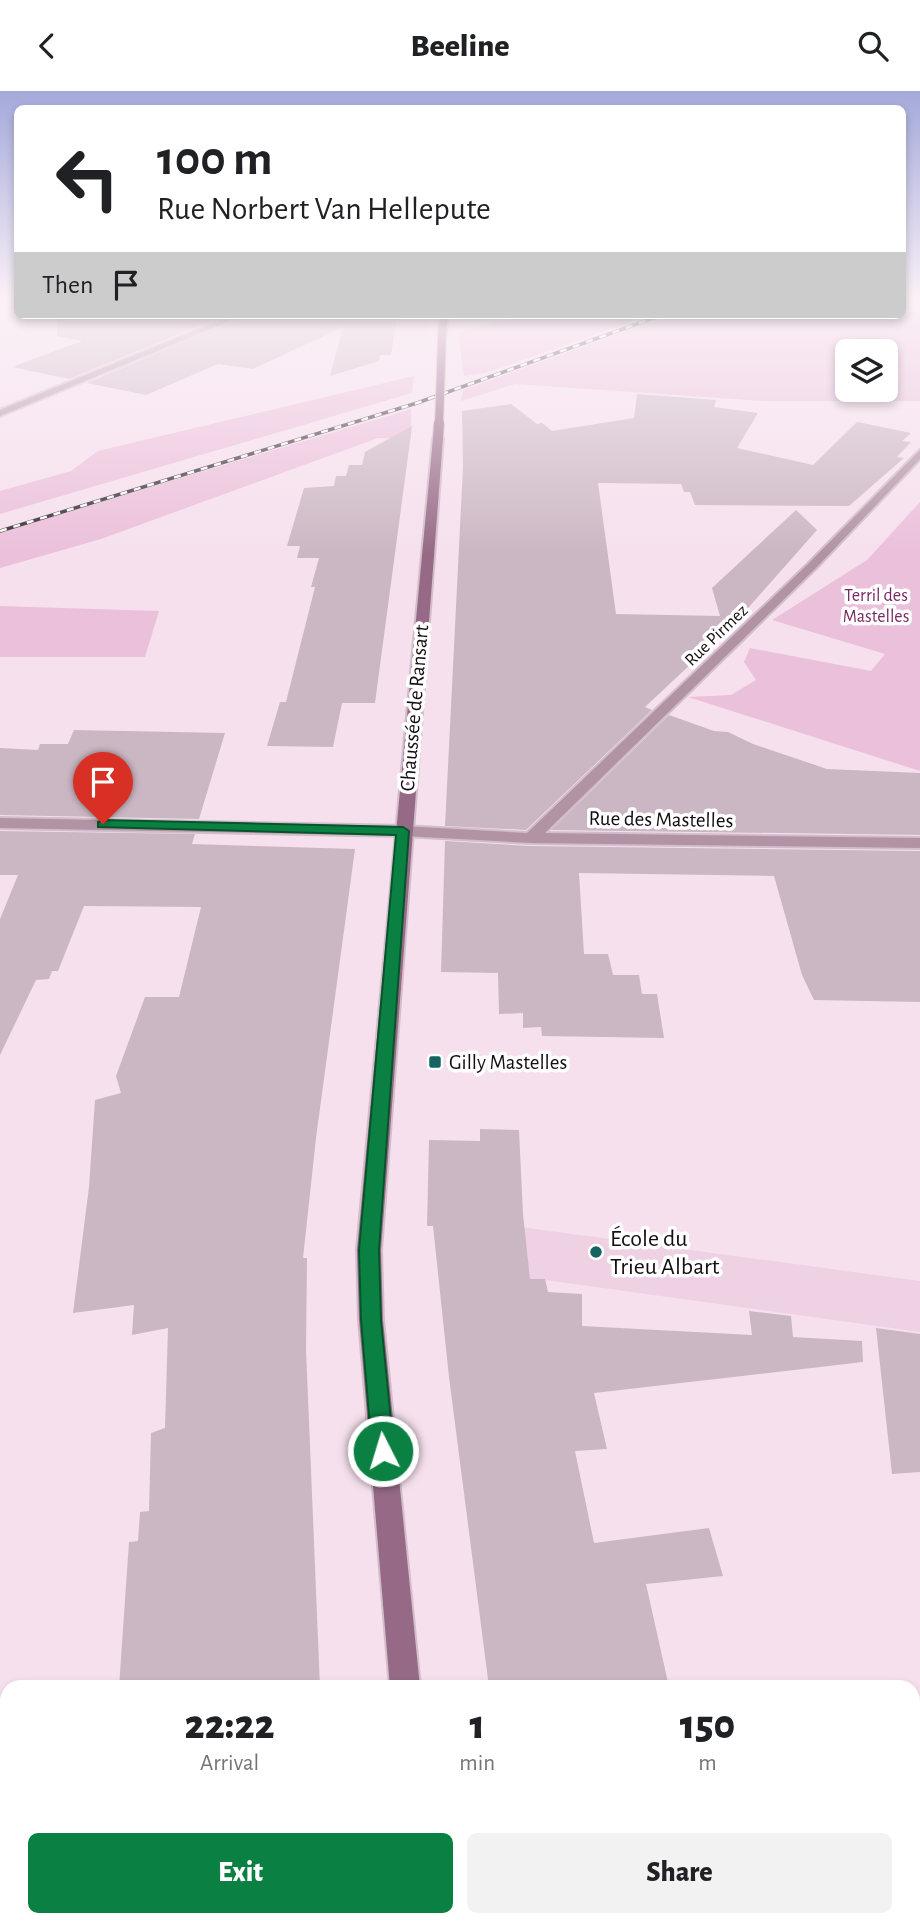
<!DOCTYPE html>
<meta charset="utf-8">
<style>
:root{--surface:#fff;--page:#f2f2f2;--text:#202124;--muted:#757577;--accent:#0b8043}
body{margin:0;font-family:"Alegreya Sans",sans-serif;background:var(--page);color:var(--text);height:100vh;display:flex;flex-direction:column;font-size:26px;white-space:nowrap}
*{box-sizing:border-box;margin:0}
p{font-size:23px;color:var(--muted)}
.icon{flex:none;width:38px;height:38px;fill:none;stroke:currentColor;stroke-width:2;stroke-linecap:round;stroke-linejoin:round}
.map{position:relative;flex:1;overflow:hidden}
.panel{position:absolute;left:0px;top:1589px;width:920px;height:247px;display:flex;flex-direction:column;background:var(--surface);border-radius:21px 21px 0 0;box-shadow:0 4px 10px #0003}
.panel>*{flex:none}
.banner{position:absolute;left:14px;top:14px;width:892px;height:214px;border-radius:10px;box-shadow:0 4px 10px #0003;background:#fff;color:var(--text);overflow:hidden}
.tools{position:absolute;left:835px;top:248px;display:grid;gap:14px}
.tools a{display:grid;place-items:center;width:63px;height:63px;border-radius:10px;background:var(--surface);box-shadow:0 4px 10px #0003;font-size:35px}
.pin{position:absolute;display:grid;place-items:center;width:60px;height:60px;color:#fff;margin:-72px -30px;border-radius:50% 50% 50% 0;rotate:-45deg;box-shadow:0 0 7px #0007}
.pin .icon{rotate:45deg}
.me{position:absolute;width:77px;margin:-38px;rotate:355deg;stroke-linejoin:round;filter:drop-shadow(0 0 5px #0008)}
.turn{display:flex;align-items:center;gap:24px;height:147px;padding:0 28px;font-size:32px}
.turn .icon{width:91px;height:91px;stroke-width:2.5}
.turn b{display:block;font-size:49px;line-height:60px}
.then{display:flex;align-items:center;height:66px;padding:0 28px;background:#0003;gap:14px;font-size:26px}
.eta{display:flex;justify-content:space-evenly;align-items:center;height:119px;text-align:center}
.eta b{font-size:42px;font-weight:800;line-height:49px}
.button{display:flex;gap:14px;margin-top:auto;padding:14px 28px}
.button a{flex:1;height:80px;border-radius:10px;background:var(--accent);color:#fff;font-size:28px;font-weight:800;line-height:80px;text-align:center}
.button a+a{background:var(--page);color:var(--text)}
header{display:flex;justify-content:space-between;align-items:center;height:91px;padding:0 28px;background:var(--surface);font-size:32px;font-weight:800}
.map>svg:first-child{display:block}
</style>
<header><svg class="icon" aria-label="back" viewBox="0 0 24 24"><path d="M15 5l-7 7 7 7"/></svg>Beeline<svg class="icon" aria-label="search" viewBox="0 0 24 24"><circle cx="10" cy="10" r="6"/><path d="M15 15l6 6"/></svg></header>
<div class="map">
<svg width="920" height="1835" viewBox="0 0 920 1835">
<rect width="100%" height="100%" fill="#f6e0ed"/>
<!-- built -->
<g fill="#eed2e3">
<path d="M 249,224 L 428,224 L 425,245 L 347,245 L 312,244 Z"/>
<path d="M 499,1133 L 920,1190 L 920,1241 L 545,1189 L 485,1188 Z"/>
</g>
<!-- green -->
<g fill="#ebc0da" fill-rule="evenodd">
<path d="M 903,220 L 920,222 L 920,310 L 762,310 L 515,293 L 461,310 L 463,299 L 670,224 L 903,224 ZM 847,261 L 886,261 L 886,299 L 847,299 Z"/>
<path d="M 523,224 L 650,224 L 486,282 L 464,285 L 458,242 Z"/>
<path d="M 414,285 L 412,302 L 0,423 L 0,400 L 71,380 L 98,360 Z"/>
<path d="M 411,318 L 411,348 L 378,347 L 101,448 L 0,477 L 0,441 Z"/>
<path d="M 920,411 L 920,680 L 688,606 L 731,604 L 756,589 L 744,571 L 750,557 L 871,580 L 885,563 L 772,529 L 867,469 Z"/>
<path d="M 0,515 L 159,520 L 145,566 L 0,566 Z"/>
</g>
<!-- building -->
<g fill="#cbb7c3">
<path d="M 58,224 L 226,224 L 69,288 L 12,276 L 82,250 L 57,245 Z"/>
<path d="M 247,224 L 397,224 L 391,264 L 380,264 L 379,270 L 330,285 L 343,236 L 253,278 L 218,273 L 146,304 L 87,292 Z"/>
<path d="M 637,303 L 716,309 L 714,316 L 758,322 L 737,357 L 813,374 L 857,331 L 911,342 L 902,350 L 911,351 L 897,366 L 904,367 L 849,415 L 695,414 L 690,401 L 684,401 L 681,393 L 598,392 L 616,523 L 720,525 L 712,497 L 796,419 L 817,439 L 725,543 L 725,541 L 645,616 L 652,619 L 526,739 L 445,735 L 463,376 L 462,320 L 511,313 L 537,333 L 542,332 L 552,340 L 634,327 Z"/>
<path d="M 412,335 L 375,612 L 342,612 L 333,656 L 267,655 L 280,611 L 286,611 L 315,496 L 311,496 L 319,467 L 297,467 L 300,455 L 287,455 L 304,397 L 334,395 L 336,385 L 346,385 L 349,374 L 362,374 L 365,361 Z"/>
<path d="M 669,624 L 714,640 L 728,641 L 753,653 L 827,678 L 920,682 L 920,744 L 551,739 Z"/>
<path d="M 74,639 L 225,642 L 199,728 L 0,724 L 0,657 L 38,659 L 40,653 L 68,653 Z"/>
<path d="M 0,740 L 195,743 L 192,753 L 355,758 L 316,1047 L 303,1167 L 307,1167 L 306,1258 L 320,1596 L 119,1596 L 129,1451 L 138,1450 L 140,1421 L 149,1420 L 151,1342 L 165,1337 L 168,1237 L 132,1244 L 134,1214 L 73,1222 L 89,1096 L 95,1009 L 121,1002 L 116,985 L 145,906 L 179,906 L 201,816 L 84,815 L 58,880 L 52,880 L 49,888 L 36,889 L 0,964 L 0,828 L 18,784 L 0,784 Z"/>
<path d="M 445,750 L 531,755 L 920,760 L 920,911 L 814,909 L 802,884 L 774,785 L 579,782 L 584,863 L 608,863 L 613,884 L 639,884 L 642,903 L 657,903 L 664,947 L 542,945 L 541,936 L 523,937 L 523,922 L 499,923 L 498,882 L 441,881 Z"/>
<path d="M 480,1038 L 519,1039 L 523,1123 L 530,1188 L 545,1188 L 548,1201 L 582,1203 L 582,1235 L 752,1244 L 749,1220 L 791,1225 L 793,1246 L 862,1250 L 863,1271 L 594,1302 L 607,1358 L 575,1360 L 594,1452 L 709,1437 L 723,1485 L 646,1493 L 669,1596 L 489,1596 L 449,1286 L 433,1135 L 427,1135 L 429,1049 L 480,1050 Z"/>
<path d="M 876,1237 L 920,1243 L 920,1381 L 892,1383 Z"/>
</g>
<g fill="none" stroke-linecap="round" stroke-linejoin="round">
<defs>
<g id="minor">
<path d="M 233,224 L 244,224 L 0,325 L 0,319 Z"/>
<path d="M 920,359 L 920,368 L 816,477 L 545,742 L 920,747 L 920,757 L 531,752 L 403,745 L 0,737 L 0,727 L 403,735 L 527,742 L 808,473 Z"/>
</g>
<g id="secondary">
<path d="M 440,224 L 448,224 L 446,245 L 442,247 L 438,245 Z"/>
<path d="M 438,344 L 443,347 L 381,1159 L 383,1229 L 420,1596 L 390,1596 L 359,1229 L 357,1159 L 433,347 Z"/>
<path d="M 410,1829 L 444,1829 L 445,1835 L 411,1835 Z"/>
</g>
</defs>
<!-- minor casing -->
<use href="#minor" stroke="#d2beca" stroke-width="4"/>
<!-- secondary casing -->
<use href="#secondary" stroke="#d2beca" stroke-width="4"/>
<!-- minor -->
<use href="#minor" fill="#b293a6" fill-rule="evenodd"/>
<!-- secondary -->
<use href="#secondary" fill="#966a86" fill-rule="evenodd"/>
<defs>
<path id="rail" d="M 0,440 L 417,312 L 662,224"/>
</defs>
<!-- rail casing -->
<use href="#rail" stroke="#3a3136" stroke-width="3.5"/>
<!-- rail -->
<use href="#rail" stroke="#fff" stroke-width="2.5" stroke-dasharray="7" stroke-linecap="butt"/>
<defs>
<path id="secondary-bridge-far1" d="M 439,334 L 442,245"/>
<path id="secondary-bridge" d="M 438,347 L 439,332"/>
</defs>
<!-- secondary-bridge-far1 casing -->
<use href="#secondary-bridge-far1" stroke="#d2beca" stroke-width="10" stroke-linecap="butt"/>
<!-- secondary-bridge casing -->
<use href="#secondary-bridge" stroke="#d2beca" stroke-width="12" stroke-linecap="butt"/>
<!-- secondary-bridge-far1 -->
<use href="#secondary-bridge-far1" stroke="#966a86" stroke-width="8"/>
<!-- secondary-bridge -->
<use href="#secondary-bridge" stroke="#966a86" stroke-width="10"/>
</g>
<!-- sky -->
<linearGradient id="sky" x2="0" y2="1"><stop stop-color="#a3a9da"/><stop offset="0.45" stop-color="#fbf1f7"/><stop offset="1" stop-color="#fbf1f7" stop-opacity="0"/></linearGradient>
<rect width="920" height="462" fill="url(#sky)"/>
<!-- route -->
<path fill="#0b8043" stroke="#07532c" stroke-width="2" d="M 103,729 L 403,736 L 409,740 L 379,1159 L 381,1229 L 394,1360 L 391,1368 L 383,1371 L 376,1368 L 372,1360 L 361,1229 L 359,1159 L 396,744 L 98,736 L 98,731 Z"/>
<!-- markers -->
<g fill="#156461" stroke="#fff" stroke-width="2.5">
<rect x="428" y="964" width="14" height="14" rx="3.5"/>
<circle cx="596" cy="1161" r="7"/>
</g>
<g text-anchor="middle" stroke-width="7" stroke-linejoin="round" paint-order="stroke">
<!-- far-park labels -->
<g font-size="18" fill="#7a2962" stroke="#fff">
<text x="876" y="510">Terril des<tspan x="876" dy="21">Mastelles</tspan></text>
</g>
<!-- far-street labels -->
<g font-size="18" fill="#140d11" stroke="#fff">
<text transform="translate(716 544) rotate(-44)" y="6">Rue Pirmez</text>
</g>
<!-- street labels -->
<g font-size="21" fill="#140d11" stroke="#fff">
<text transform="translate(414 617) rotate(-85)" y="7">Chaussée de Ransart</text>
<text transform="translate(661 728) rotate(1)" y="7">Rue des Mastelles</text>
</g>
<!-- poi labels -->
<g font-size="21" fill="#140d11" stroke="#fff" text-anchor="start">
<text x="449" y="978">Gilly Mastelles</text>
</g>
<!-- near-poi labels -->
<g font-size="24" fill="#140d11" stroke="#fff" text-anchor="start">
<text x="610" y="1155">École du<tspan x="610" dy="28">Trieu Albart</tspan></text>
</g>
</g>
</svg>
<div class="tools">
<a><svg class="icon" aria-label="layers" viewBox="0 0 24 24"><path d="M12 4l9 5-9 5-9-5zM3 14l9 5 9-5"/></svg></a>
</div>
<div class="pin" style="left:103px;top:733px;background:#d93025"><svg class="icon" aria-label="arrive" viewBox="0 0 24 24"><path d="M6 21V4h12l-3 4 3 4H6"/></svg></div>
<svg class="me" style="left:383px;top:1360px" viewBox="-20 -20 40 40"><circle r="17" fill="#0b8043" stroke="#fff" stroke-width="3"/><path d="M0-11L8 9 0 5-8 9z" fill="#fff"/></svg>
<div class="banner">
<div class="turn"><svg class="icon" aria-label="left" viewBox="0 0 24 24"><path d="M17 20v-9H6M10 6l-5 5 5 5"/></svg><div><b>100 m</b>Rue Norbert Van Hellepute</div></div>
<div class="then">Then<svg class="icon" aria-label="arrive" viewBox="0 0 24 24"><path d="M6 21V4h12l-3 4 3 4H6"/></svg></div>
</div>
<section class="panel">
<div class="eta">
<div><b>22:22</b><p>Arrival</p></div>
<div><b>1</b><p>min</p></div>
<div><b>150</b><p>m</p></div>
</div>
<div class="button"><a>Exit</a><a>Share</a></div>
</section>
</div>
